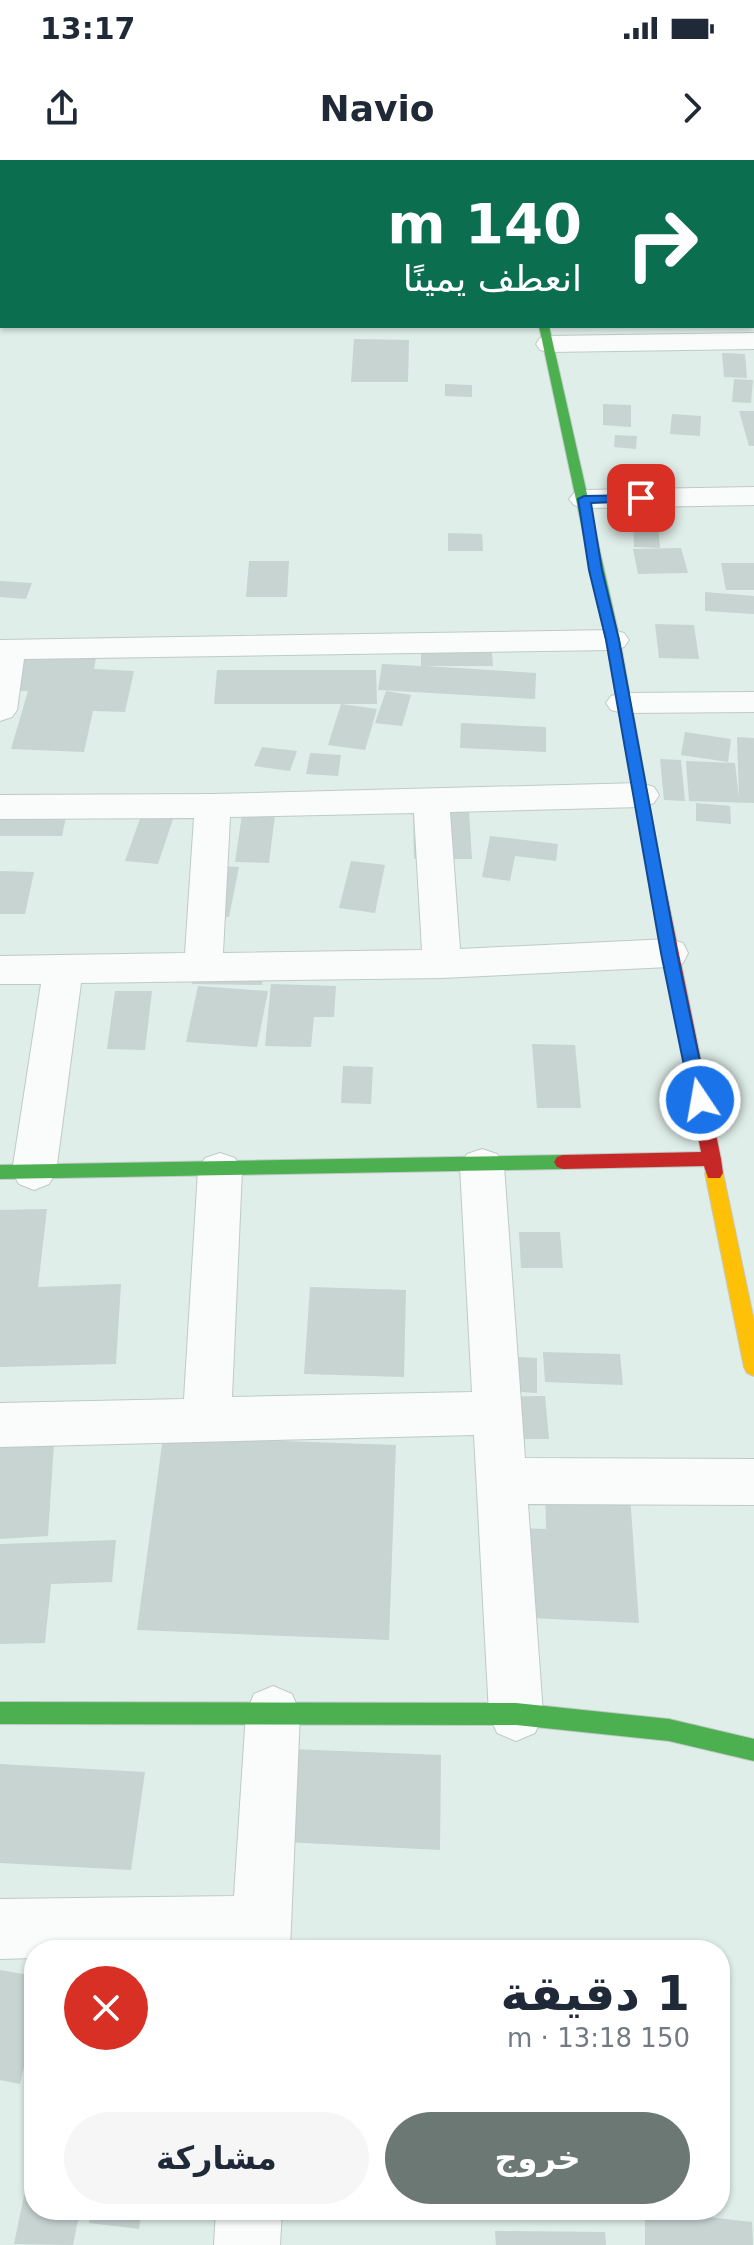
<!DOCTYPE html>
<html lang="ar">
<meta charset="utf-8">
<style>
:root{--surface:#fff;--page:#f6f6f7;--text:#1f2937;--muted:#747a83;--accent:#6b7873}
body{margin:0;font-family:"DejaVu Sans","Noto Naskh Arabic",sans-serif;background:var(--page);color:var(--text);direction:rtl;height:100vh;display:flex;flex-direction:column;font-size:30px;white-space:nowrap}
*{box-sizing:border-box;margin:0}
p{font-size:26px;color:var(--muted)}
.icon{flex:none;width:44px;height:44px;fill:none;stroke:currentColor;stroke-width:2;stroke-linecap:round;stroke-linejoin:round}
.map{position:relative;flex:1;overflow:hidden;direction:ltr}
.drawer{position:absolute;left:24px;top:1780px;width:706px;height:280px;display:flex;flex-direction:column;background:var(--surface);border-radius:32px;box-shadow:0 2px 6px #0004;direction:rtl}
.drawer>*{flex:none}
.banner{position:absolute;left:0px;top:0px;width:754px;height:168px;box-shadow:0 2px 6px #0004;direction:rtl;background:#0b6e4f;color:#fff;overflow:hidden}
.pin{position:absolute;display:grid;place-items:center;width:68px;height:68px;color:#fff;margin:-34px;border-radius:16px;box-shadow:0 4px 12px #0006}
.me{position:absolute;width:88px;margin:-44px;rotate:348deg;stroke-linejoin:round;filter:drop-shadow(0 0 6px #0008)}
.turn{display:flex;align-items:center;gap:28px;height:168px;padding:0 40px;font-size:36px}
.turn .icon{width:104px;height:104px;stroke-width:2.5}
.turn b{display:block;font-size:56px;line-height:68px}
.round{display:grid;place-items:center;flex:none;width:84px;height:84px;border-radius:42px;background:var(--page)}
.head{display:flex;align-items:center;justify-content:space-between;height:136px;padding:0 40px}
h1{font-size:48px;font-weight:700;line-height:60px}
.button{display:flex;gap:16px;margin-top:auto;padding:16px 40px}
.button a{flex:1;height:92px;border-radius:48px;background:var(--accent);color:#fff;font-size:32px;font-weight:700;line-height:92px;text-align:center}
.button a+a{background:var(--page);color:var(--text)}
.status{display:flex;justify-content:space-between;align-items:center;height:56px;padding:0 40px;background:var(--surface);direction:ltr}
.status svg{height:22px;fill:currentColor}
header{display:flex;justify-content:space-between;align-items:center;height:104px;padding:0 40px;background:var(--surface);font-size:36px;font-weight:700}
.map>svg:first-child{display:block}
</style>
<div class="status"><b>13:17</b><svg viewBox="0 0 49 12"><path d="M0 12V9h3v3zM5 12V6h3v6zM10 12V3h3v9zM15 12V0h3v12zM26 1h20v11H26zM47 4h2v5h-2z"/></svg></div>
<header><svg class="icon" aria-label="forward" viewBox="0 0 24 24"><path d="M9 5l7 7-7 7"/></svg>Navio<svg class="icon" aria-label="share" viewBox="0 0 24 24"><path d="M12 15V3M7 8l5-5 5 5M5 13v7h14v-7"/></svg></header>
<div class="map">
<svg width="754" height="2085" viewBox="0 0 754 2085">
<rect width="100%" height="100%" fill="#dfeee9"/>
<!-- building -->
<g fill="#c7d4d2">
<path d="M 354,179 L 409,180 L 408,222 L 351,222 Z"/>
<path d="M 722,193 L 745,194 L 747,218 L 724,217 Z"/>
<path d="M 734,219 L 753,220 L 751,243 L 732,242 Z"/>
<path d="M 445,224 L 472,225 L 472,237 L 445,236 Z"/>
<path d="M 603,244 L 631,245 L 631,267 L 603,265 Z"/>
<path d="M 739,251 L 754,251 L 754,286 L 749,286 Z"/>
<path d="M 672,254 L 701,256 L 700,276 L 670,274 Z"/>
<path d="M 615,275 L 637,276 L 636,289 L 614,287 Z"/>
<path d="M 626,345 L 668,349 L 667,363 L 624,359 Z"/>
<path d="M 633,362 L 658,364 L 660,388 L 634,387 Z"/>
<path d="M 448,373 L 482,374 L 483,391 L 448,391 Z"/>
<path d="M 681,388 L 688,413 L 638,414 L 633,389 Z"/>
<path d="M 249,401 L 289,401 L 287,437 L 246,437 Z"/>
<path d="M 721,403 L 754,403 L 754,430 L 726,430 Z"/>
<path d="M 0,421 L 32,423 L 26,439 L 0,437 Z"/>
<path d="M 705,432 L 754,436 L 754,454 L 705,451 Z"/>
<path d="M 655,464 L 694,465 L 699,499 L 659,498 Z"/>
<path d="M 421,493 L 492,493 L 493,506 L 425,506 L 536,513 L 535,539 L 378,530 L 382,504 L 421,506 Z"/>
<path d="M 12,496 L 96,498 L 94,509 L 134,511 L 125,552 L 93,551 L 84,592 L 11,589 L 28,531 L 1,531 Z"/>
<path d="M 217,510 L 376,510 L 377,544 L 214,544 Z"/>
<path d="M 386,531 L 411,535 L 402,566 L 375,563 Z"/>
<path d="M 341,544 L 377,549 L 365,590 L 328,585 Z"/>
<path d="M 461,563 L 546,567 L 546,592 L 460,588 Z"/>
<path d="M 685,572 L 731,579 L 728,602 L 681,595 Z"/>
<path d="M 737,577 L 754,578 L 754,643 L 689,641 L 686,601 L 735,603 L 739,638 Z"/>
<path d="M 262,587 L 297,591 L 290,611 L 254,606 Z"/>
<path d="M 310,593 L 341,595 L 338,616 L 306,614 Z"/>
<path d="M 660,599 L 681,600 L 685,641 L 664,640 Z"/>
<path d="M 696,643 L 730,646 L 731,664 L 696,661 Z"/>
<path d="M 413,650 L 469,650 L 472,699 L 414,699 Z"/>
<path d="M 0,652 L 67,652 L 62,676 L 0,676 Z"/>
<path d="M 142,653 L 174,656 L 158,704 L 125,701 Z"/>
<path d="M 242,655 L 275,655 L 269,703 L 235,702 Z"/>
<path d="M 490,676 L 558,684 L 556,701 L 515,696 L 510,721 L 482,717 Z"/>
<path d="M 351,701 L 385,705 L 375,753 L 339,748 Z"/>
<path d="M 207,705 L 239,707 L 229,757 L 196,755 Z"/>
<path d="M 0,711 L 34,712 L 25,754 L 0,754 Z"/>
<path d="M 195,806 L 264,807 L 262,825 L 192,824 Z"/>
<path d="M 271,824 L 336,826 L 334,857 L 314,857 L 311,887 L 265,886 Z"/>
<path d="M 198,826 L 268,831 L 257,887 L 186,882 Z"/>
<path d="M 115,831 L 152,831 L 145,890 L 107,889 Z"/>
<path d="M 532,884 L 575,885 L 581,948 L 537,948 Z"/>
<path d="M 343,906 L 373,907 L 371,944 L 341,943 Z"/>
<path d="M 47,1049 L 38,1127 L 121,1124 L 116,1204 L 0,1207 L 0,1050 Z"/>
<path d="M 519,1072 L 560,1072 L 563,1108 L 521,1108 Z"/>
<path d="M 310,1127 L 406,1130 L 404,1217 L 304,1214 Z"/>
<path d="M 543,1192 L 620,1194 L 623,1225 L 545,1222 Z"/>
<path d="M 477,1195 L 537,1198 L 537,1233 L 476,1229 Z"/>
<path d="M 545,1236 L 549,1279 L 479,1279 L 476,1237 Z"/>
<path d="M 163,1277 L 396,1285 L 389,1480 L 137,1470 Z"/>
<path d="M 54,1283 L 48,1376 L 0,1379 L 0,1286 Z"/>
<path d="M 545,1318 L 629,1321 L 639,1463 L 489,1456 L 489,1367 L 546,1369 Z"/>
<path d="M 116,1380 L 112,1422 L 51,1424 L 45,1483 L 0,1484 L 0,1384 Z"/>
<path d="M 291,1589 L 441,1595 L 440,1690 L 286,1682 Z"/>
<path d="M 0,1604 L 145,1612 L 131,1710 L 0,1703 Z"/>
<path d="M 0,1810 L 34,1816 L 34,1864 L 20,1924 L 0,1920 Z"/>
<path d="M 33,1992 L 34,2050 L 80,2050 L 73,2085 L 14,2084 Z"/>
<path d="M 91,2050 L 142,2050 L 139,2069 L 89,2063 Z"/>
<path d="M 645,2050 L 752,2062 L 753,2085 L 645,2085 Z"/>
<path d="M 495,2071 L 605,2072 L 606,2085 L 496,2085 Z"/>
</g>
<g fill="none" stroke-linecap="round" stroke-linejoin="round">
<defs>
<g id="street">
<path d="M 493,0 L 515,0 L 516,2 L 494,2 Z"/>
<rect x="752" y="54" width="2" height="14"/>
<path d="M 754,173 L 754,189 L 549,192 L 540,190 L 536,184 L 540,178 L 549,176 Z"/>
<path d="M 754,327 L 754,345 L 584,348 L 574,345 L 569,339 L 574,333 L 584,330 Z"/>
<path d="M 613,470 L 624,473 L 629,480 L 624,487 L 613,490 L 24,499 L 17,550 L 12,557 L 0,561 L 0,480 Z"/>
<path d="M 754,532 L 754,552 L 623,553 L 611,550 L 606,543 L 611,536 L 623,533 Z"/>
<path d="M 641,623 L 654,627 L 659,635 L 654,643 L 641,647 L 450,652 L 460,789 L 669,779 L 683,783 L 688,793 L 683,803 L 669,807 L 442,818 L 81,823 L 56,1012 L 49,1024 L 34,1030 L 19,1024 L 12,1012 L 41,824 L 0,824 L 0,796 L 185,793 L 194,658 L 0,659 L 0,635 L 213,634 ZM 414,653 L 422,790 L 223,793 L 230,657 Z"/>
<path d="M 482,989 L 497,994 L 504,1006 L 525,1298 L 754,1299 L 754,1345 L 528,1344 L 543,1554 L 535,1573 L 516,1581 L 497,1573 L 489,1554 L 474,1275 L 0,1287 L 0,1243 L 184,1239 L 198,1010 L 205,998 L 220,993 L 235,998 L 242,1010 L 232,1237 L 472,1232 L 460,1006 L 467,994 Z"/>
<path d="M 273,1526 L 292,1534 L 300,1553 L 290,1790 L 34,1790 L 34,1798 L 0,1799 L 0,1739 L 234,1736 L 246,1553 L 254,1534 Z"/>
<path d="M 216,2050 L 282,2050 L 280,2085 L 214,2085 Z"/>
</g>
<g id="fast">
<path d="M 539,166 L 549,166 L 620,480 L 657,686 L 650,691 L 643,686 L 606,480 Z"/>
<path d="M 563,995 L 569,997 L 572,1002 L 569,1007 L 563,1009 L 0,1019 L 0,1005 Z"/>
<path d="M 0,1542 L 516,1543 L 669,1559 L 754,1579 L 754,1601 L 669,1581 L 516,1565 L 0,1564 Z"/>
</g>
<path id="slow" d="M 714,1006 L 720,1008 L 723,1013 L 754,1161 L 754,1216 L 747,1213 L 744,1207 L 705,1013 L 708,1008 Z"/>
<path id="jam" d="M 650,681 L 657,686 L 721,999 L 723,1013 L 720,1018 L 708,1018 L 704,1006 L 563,1009 L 557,1007 L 554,1002 L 557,997 L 563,995 L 701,992 L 643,686 Z"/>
</defs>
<!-- street casing -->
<use href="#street" stroke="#bfcac6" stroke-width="2"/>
<!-- fast casing -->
<use href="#fast" stroke="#bfcac6" stroke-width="2"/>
<!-- slow casing -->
<use href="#slow" stroke="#bfcac6" stroke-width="2"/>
<!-- jam casing -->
<use href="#jam" stroke="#bfcac6" stroke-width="2"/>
<!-- street -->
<use href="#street" fill="#fafcfc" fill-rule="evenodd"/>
<!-- fast -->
<use href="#fast" fill="#4caf50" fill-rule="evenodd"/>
<!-- slow -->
<use href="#slow" fill="#ffc107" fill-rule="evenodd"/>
<!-- jam -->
<use href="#jam" fill="#c62828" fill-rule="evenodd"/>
</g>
<!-- route -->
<path fill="#1a73e8" stroke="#114b97" stroke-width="2" d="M 641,335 L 647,338 L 645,341 L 591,343 L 602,410 L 619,480 L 677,793 L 708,940 L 700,947 L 691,940 L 661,793 L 606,480 L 589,410 L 578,339 L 584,336 Z"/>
</svg>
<div class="pin" style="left:641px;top:338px;background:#d93025"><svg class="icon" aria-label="arrive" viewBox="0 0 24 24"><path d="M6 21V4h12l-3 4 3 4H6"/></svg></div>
<svg class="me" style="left:700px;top:940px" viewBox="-20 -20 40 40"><circle r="17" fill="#1a73e8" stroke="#fff" stroke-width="3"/><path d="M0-11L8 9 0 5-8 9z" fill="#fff"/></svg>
<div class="banner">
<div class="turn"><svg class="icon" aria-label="right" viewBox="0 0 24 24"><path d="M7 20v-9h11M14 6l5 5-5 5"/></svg><div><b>140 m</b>انعطف يمينًا</div></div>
</div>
<section class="drawer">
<div class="head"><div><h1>1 دقيقة</h1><p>150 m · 13:18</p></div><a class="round" style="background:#d93025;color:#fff"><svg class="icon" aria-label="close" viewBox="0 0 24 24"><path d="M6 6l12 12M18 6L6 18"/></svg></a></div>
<div class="button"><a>خروج</a><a>مشاركة</a></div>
</section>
</div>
